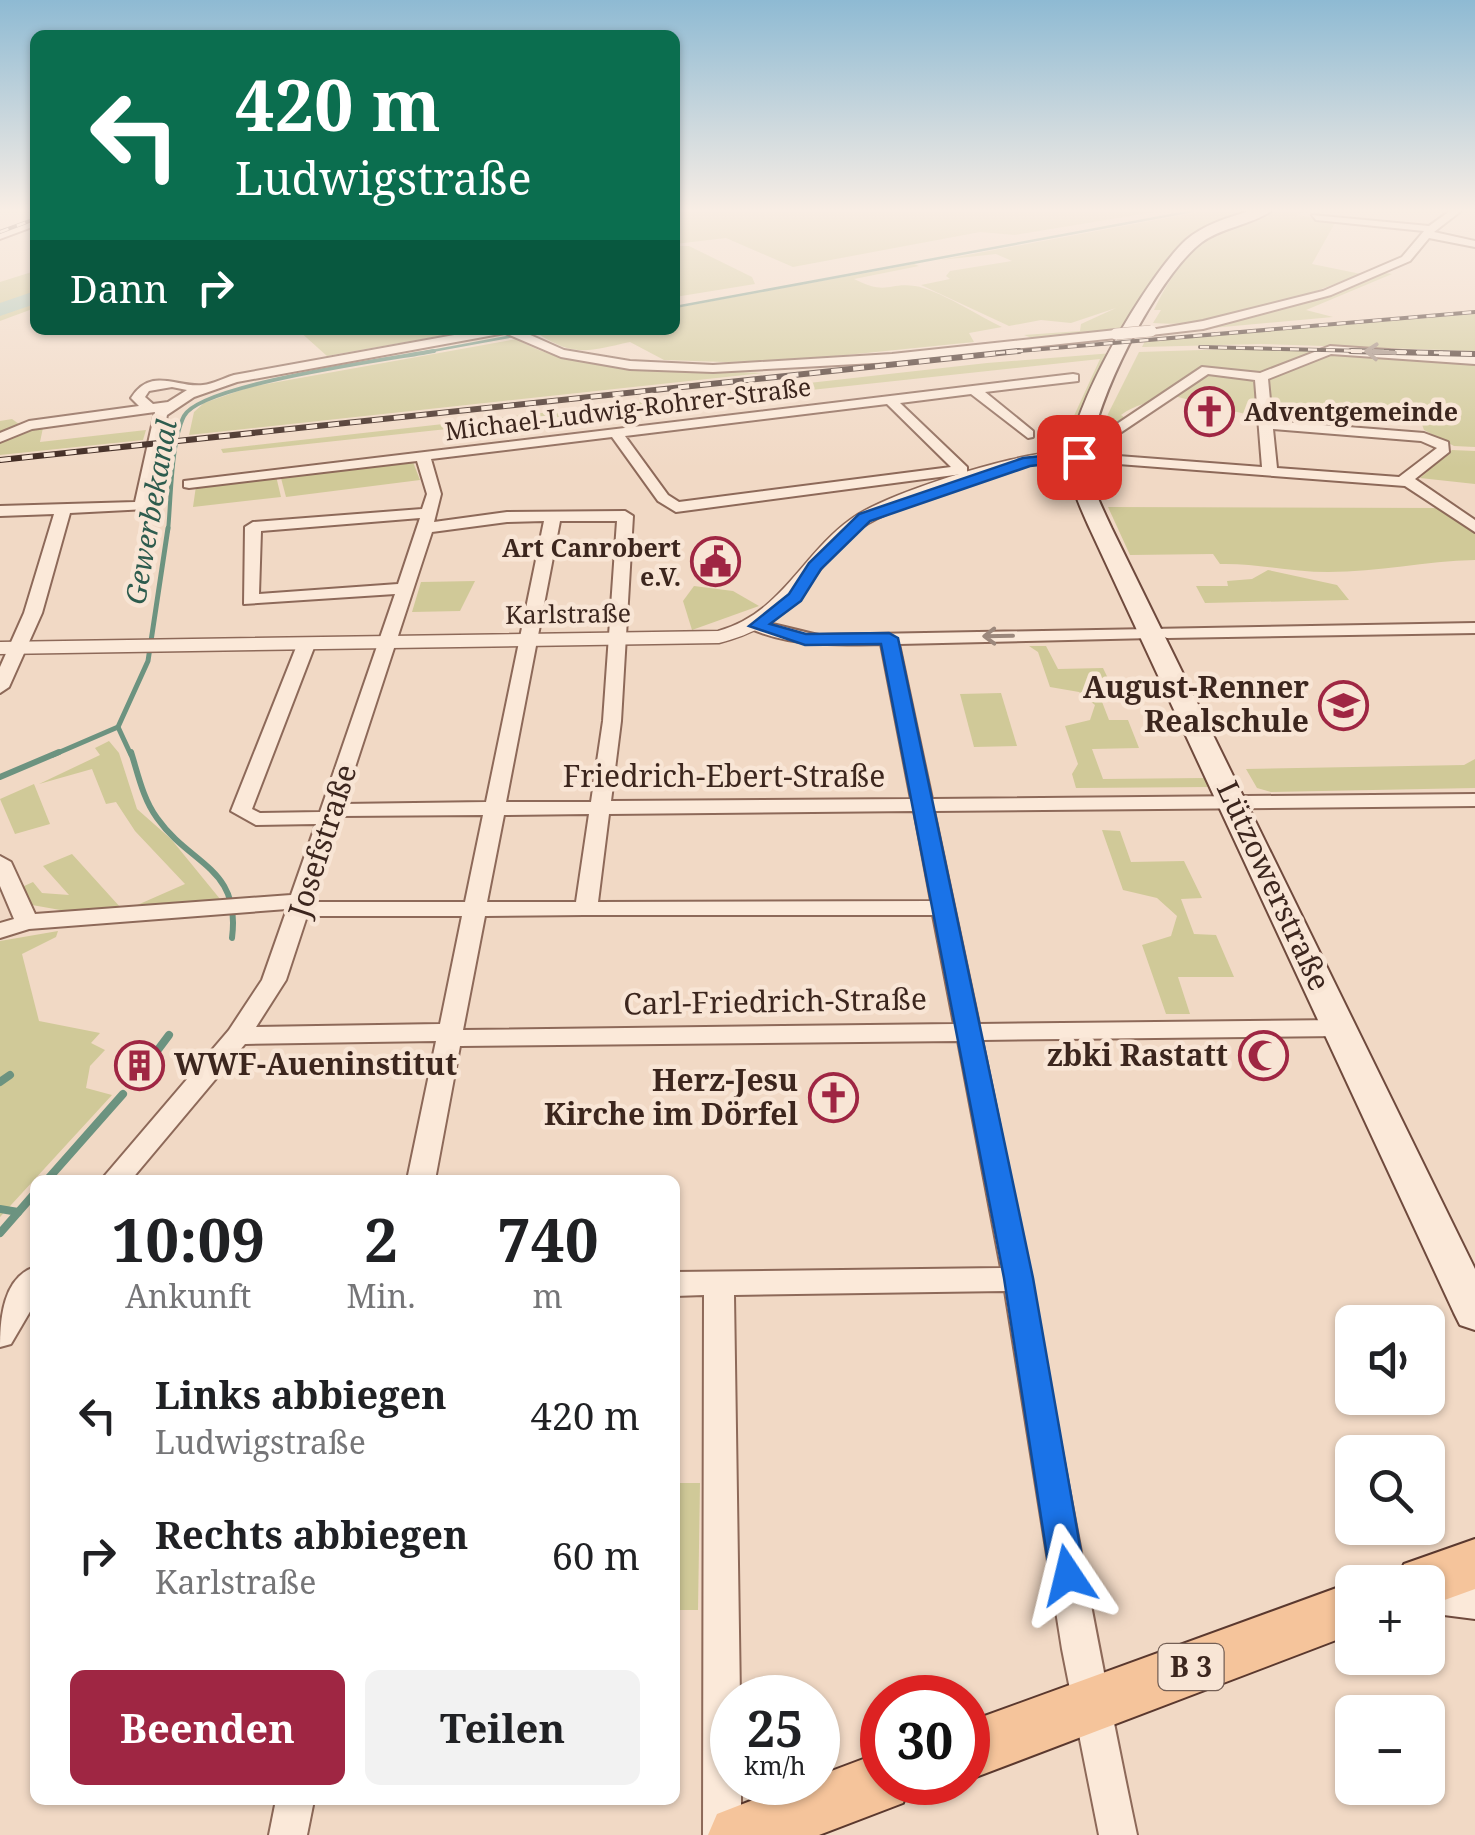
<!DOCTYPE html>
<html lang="de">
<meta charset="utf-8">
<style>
:root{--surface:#fff;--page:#f2f2f2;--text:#202124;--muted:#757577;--accent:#9f2643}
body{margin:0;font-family:"Noto Serif",serif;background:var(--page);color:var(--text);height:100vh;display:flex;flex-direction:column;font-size:38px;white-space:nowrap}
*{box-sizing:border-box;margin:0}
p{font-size:32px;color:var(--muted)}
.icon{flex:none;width:55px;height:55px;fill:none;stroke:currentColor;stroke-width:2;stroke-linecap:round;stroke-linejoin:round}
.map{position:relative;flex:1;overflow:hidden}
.panel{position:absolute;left:30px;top:1175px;width:650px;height:630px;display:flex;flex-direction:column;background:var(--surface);border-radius:15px;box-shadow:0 2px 8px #0004}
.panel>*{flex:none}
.guide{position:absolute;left:30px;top:30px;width:650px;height:305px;border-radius:15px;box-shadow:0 2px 8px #0004;background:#0b6e4f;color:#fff;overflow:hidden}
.controls{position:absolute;left:1335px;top:1305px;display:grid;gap:20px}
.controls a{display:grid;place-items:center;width:110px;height:110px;border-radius:15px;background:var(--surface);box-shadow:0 2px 8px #0004;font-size:50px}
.speed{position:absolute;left:710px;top:1675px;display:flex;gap:20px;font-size:50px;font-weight:700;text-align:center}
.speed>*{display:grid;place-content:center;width:130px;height:130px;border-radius:50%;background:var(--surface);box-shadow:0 2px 8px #0004;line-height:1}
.speed small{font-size:25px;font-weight:400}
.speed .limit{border:15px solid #d22;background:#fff;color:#111}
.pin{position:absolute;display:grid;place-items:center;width:85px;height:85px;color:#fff;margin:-42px;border-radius:20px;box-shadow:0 5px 15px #0006}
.me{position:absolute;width:110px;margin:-55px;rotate:350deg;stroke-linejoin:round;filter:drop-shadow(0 0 8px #0008)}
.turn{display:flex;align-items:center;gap:35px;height:210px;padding:0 40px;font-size:45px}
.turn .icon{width:130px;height:130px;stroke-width:2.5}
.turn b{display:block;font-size:70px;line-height:85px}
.then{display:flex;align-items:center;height:95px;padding:0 40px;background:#0003;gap:20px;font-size:38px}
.eta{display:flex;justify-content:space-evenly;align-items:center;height:170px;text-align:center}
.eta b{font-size:60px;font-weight:700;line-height:70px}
.cta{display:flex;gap:20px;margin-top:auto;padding:20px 40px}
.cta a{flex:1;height:115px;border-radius:15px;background:var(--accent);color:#fff;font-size:40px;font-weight:700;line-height:115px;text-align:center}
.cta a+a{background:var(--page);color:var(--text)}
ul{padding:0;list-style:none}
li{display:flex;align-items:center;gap:30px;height:140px;padding:0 40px}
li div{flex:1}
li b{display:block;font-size:38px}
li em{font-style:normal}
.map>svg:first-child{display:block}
</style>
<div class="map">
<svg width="1475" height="1835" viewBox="0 0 1475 1835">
<rect width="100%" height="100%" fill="#f1d9c5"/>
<!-- green -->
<g fill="#d0c998">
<path d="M 675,211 L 1161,211 L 1015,235 L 980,232 L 793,267 L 726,238 L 675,244 Z"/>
<path d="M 1204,211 L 1254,211 C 1180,249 1162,253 1123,331 L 1032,338 L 1024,335 L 1080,331 L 1081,324 L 1116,308 L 1071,323 L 1041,320 L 1009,326 L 921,285 L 950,279 L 946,276 L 950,271 L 1012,261 L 996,254 L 940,260 Z"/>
<path d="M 1274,211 L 1305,211 L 1297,215 L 1336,221 L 1312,264 L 1361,274 C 1298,298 1221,329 1153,323 L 1161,310 L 1154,310 C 1183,249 1211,230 1274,211 Z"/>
<path d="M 675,246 L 689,246 L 752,277 L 755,284 L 675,297 Z"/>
<path d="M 914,264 L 919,266 L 854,279 C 888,296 887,282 915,286 C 937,289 979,316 1002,327 L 969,333 L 974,342 L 797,360 L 725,362 L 664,360 L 630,342 C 588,351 575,358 537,333 L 675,330 L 675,308 Z"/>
<path d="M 35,271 L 35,308 L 0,321 L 0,282 Z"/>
<path d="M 1386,273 L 1392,274 L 1306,310 L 1333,317 L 1179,331 L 1284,309 Z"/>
<path d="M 1475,314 L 1475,351 L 1261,344 L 1142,347 L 1145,341 Z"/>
<path d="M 298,330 L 473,330 L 327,356 Z"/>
<path d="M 517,339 C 570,374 697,370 763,373 L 189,435 L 194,412 L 204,403 L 250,387 Z"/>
<path d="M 1264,348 L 1475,355 L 1475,447 L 1454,446 L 1424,430 L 1418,413 L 1299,404 L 1302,423 L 1273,421 L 1166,394 C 1150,403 1134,405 1121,415 L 1125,418 L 1101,428 L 1139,352 Z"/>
<path d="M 1113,353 L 1077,431 L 1067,431 L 1100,359 L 223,453 L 221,449 L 987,363 Z"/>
<path d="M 12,419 L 23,427 L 44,423 L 40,442 L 146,430 L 143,440 L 0,455 L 0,421 Z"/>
<path d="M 1452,450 L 1475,451 L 1475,484 L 1420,478 Z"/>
<path d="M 404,460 L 413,462 L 420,480 L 286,497 L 281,478 Z"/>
<path d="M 276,476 L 281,497 L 193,507 L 196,486 Z"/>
<path d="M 1108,507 L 1438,508 L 1475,534 L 1475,560 C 1425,561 1379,572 1328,572 C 1292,572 1256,563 1220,564 L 1213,554 L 1130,555 Z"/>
<path d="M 1268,570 L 1337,585 L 1349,600 L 1205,603 L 1196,586 L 1228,586 L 1227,581 L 1252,579 Z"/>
<path d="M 475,581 L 460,611 L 412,612 L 421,582 Z"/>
<path d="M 694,586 L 733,591 L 759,606 L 692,630 L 683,601 Z"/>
<path d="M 1029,646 L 1046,646 L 1058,669 L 1103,668 L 1115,693 L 1099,694 L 1109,720 L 1128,720 L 1139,748 L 1092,749 L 1103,779 L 1204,778 L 1208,787 L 1076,788 L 1072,774 L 1078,764 L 1065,726 L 1090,720 L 1095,705 L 1079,692 L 1050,687 L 1038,652 Z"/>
<path d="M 1001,693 L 1017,746 L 974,747 L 960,694 Z"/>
<path d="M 109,741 L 119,753 L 137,809 L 171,839 L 220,899 L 135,906 L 185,884 L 135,831 L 116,802 L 106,804 L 92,769 L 39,784 L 100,755 L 95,748 Z"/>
<path d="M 1475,759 L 1475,788 L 1271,792 L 1257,788 L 1246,769 L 1464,765 Z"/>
<path d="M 34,784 L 50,824 L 15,834 L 0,799 Z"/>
<path d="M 1102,830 L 1120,831 L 1131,862 L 1184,861 L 1202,898 L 1181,899 L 1194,934 L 1216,935 L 1234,977 L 1178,977 L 1190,1014 L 1166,1014 L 1142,945 L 1171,936 L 1177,916 L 1157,898 L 1123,890 Z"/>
<path d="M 72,854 L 120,907 L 66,911 L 32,905 L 22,887 L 33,882 L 42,893 L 69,895 L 43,866 Z"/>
<path d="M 58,931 L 56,937 L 22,954 L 39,1021 L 100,1033 L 91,1043 L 105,1050 L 90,1066 L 86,1088 L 112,1095 L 0,1217 L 0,941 Z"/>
<path d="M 675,1483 L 700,1483 L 698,1610 L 675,1610 Z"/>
</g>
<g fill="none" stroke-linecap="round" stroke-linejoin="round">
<!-- stream-far4 -->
<g stroke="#6c9380" stroke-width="2.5">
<path d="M 675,307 L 1193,211"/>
<path d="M 421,353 L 546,330"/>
</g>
<!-- stream-far3 -->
<path stroke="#6c9380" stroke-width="4" d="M 168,531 C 171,502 171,441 184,416 C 201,384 391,359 434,351"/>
<!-- stream-far2 -->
<g stroke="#6c9380" stroke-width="5">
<path d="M 53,755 L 118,727"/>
<path d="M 131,755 L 118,727 L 148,661 L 168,528"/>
</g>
<!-- stream-far1 -->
<g stroke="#6c9380" stroke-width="6">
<path d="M 131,752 C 138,774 143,799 157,818 C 191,866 241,867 232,938"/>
<path d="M 0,777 L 59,752"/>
</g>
<!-- stream -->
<g stroke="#6c9380" stroke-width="8">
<path d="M 157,1051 L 169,1035"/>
<path d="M 0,1082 L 10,1075"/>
<path d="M 47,1180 L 123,1094"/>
<path d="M 0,1209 L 18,1212"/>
<path d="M 0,1233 L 35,1193"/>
</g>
<!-- river -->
<path fill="#a7c4b4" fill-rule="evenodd" d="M 35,291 L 35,304 L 0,316 L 0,303 Z"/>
<defs>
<g id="minor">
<path d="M 1450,211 L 1461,211 L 1434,232 L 1475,241 L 1475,247 L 1429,238 L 1410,261 L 1331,295 L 1203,329 L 1151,335 L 1145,331 L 1203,321 L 1323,291 L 1402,257 L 1424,231 L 1316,220 L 1312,215 L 1429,226 Z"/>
<path d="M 35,220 L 35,226 L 0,239 L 0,232 Z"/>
<path d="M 482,330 L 519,330 L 564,350 L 630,361 L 713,365 L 892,354 L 1116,330 L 1122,334 L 1116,338 L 892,362 L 713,372 L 630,369 L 561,357 L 505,333 L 237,382 L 194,397 L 167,415 L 147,509 L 70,513 L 42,613 L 9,687 L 0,693 L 0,667 L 24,613 L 54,514 L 0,516 L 0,506 L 135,502 L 155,412 L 32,429 L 0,442 L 0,433 L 29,421 L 139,406 L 131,398 C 151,366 177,388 203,385 C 213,384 224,378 234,375 ZM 172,387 L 187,390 L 168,402 L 153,404 L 145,397 L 149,391 Z"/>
<path d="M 1330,346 L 1475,356 L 1475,364 L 1331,354 L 1268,379 L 1272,421 L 1424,433 L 1448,442 L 1449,452 L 1415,479 L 1475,520 L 1475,532 L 1405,486 L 1079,461 L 1072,457 L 1079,453 L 1262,467 L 1255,380 L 1208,374 L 1120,433 L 1108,430 L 1202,367 L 1260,373 ZM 1273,429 L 1421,441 L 1437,448 L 1399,477 L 1277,468 Z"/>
<path d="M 1073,374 L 1078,375 L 1078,381 L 985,392 L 1033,431 L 1033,437 L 1028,438 L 971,394 L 900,403 L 967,467 L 967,473 L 962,474 L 676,512 L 658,501 L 612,437 L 431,459 L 441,494 L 434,522 L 507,512 L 625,511 L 633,516 L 621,721 L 611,801 L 911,799 L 881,644 C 836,645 793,647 751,629 L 751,621 C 763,620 802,632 819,635 L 1475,623 L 1475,633 L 1167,638 L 1160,635 L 1152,638 L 899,644 L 932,799 L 1475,794 L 1475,806 L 934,811 L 979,1024 L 1340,1020 L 1349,1022 L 1352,1028 L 1349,1034 L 1340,1036 L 982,1040 C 1038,1305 1081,1571 1137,1835 L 1099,1835 L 1062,1649 L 1005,1291 L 734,1295 L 740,1698 L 732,1698 L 732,1782 L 741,1782 L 741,1835 L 703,1835 L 704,1295 L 675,1296 L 675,1272 L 1001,1268 L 958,1041 L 460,1046 L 435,1180 L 407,1180 L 436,1041 L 245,1044 L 131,1180 L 101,1180 L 229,1030 L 262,980 L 287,909 L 29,929 L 0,938 L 0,923 L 14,919 L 0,886 L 0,856 L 11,862 L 35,914 L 291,895 L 316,824 L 256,825 L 231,811 L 297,645 L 306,640 L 315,645 L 252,809 L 260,813 L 320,812 L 395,594 L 244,604 L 245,527 L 253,522 L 422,509 L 427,494 L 417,461 L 189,488 L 184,487 L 184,481 ZM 887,404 L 951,467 L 679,502 L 668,495 L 625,436 ZM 420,518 L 398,584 L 259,594 L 261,531 ZM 544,521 L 486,802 L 343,804 L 432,532 L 507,522 ZM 560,521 L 617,521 L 603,721 L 591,802 L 506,802 ZM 914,811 L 931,901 L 598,902 L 609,814 ZM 589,814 L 576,902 L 487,902 L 504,815 ZM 483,815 L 465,902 L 314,902 L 313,897 L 340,816 ZM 584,915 L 933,915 L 954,1024 L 463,1030 L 485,916 ZM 307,916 L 462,916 L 440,1024 L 256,1027 L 286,980 Z"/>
<path d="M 35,1267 L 35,1303 L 11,1344 L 0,1347 C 0,1319 3,1277 35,1267 Z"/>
<path d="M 276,1800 L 314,1800 L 307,1835 L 269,1835 Z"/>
</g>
<path id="tertiary" d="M 1055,452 L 1079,452 L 1088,457 C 1076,466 1059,461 1044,463 C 994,469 923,497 877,519 C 810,552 815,619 719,643 L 0,654 L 0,642 L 718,631 C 782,613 801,555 851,519 C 884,494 1013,454 1055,452 Z"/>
<g id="secondary">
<path d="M 1249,211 L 1271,211 C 1251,225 1223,227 1202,242 C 1158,275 1093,402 1090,457 C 1088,482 1102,507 1112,529 L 1475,1269 L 1475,1330 L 1460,1325 L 1454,1313 L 1090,529 C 1081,509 1070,486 1069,463 C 1067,412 1148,275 1186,240 C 1203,225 1227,218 1249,211 Z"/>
<path d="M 1428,1566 L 1475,1571 L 1475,1619 L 1428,1613 L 1428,1582 L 1406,1582 L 1410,1573 Z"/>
</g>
<g id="primary">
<path d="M 1475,1539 L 1475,1589 L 1428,1606 L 1428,1582 L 1396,1582 L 1404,1564 Z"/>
<path d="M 1353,1582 L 1352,1634 L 968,1780 L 968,1722 Z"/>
<path d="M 882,1752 L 882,1782 L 911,1782 L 903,1803 L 819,1835 L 708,1835 L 717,1814 L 799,1782 L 818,1782 L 818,1776 Z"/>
</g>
</defs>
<!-- minor casing -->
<use href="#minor" stroke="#8d6959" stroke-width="4"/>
<!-- tertiary casing -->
<use href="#tertiary" stroke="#8d6959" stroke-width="3"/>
<!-- secondary casing -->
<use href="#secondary" stroke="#6f4a3d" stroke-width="4"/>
<!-- primary casing -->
<use href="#primary" stroke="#5a382e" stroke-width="4"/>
<!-- minor -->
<use href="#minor" fill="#fbe9d9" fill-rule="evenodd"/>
<!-- tertiary -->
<use href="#tertiary" fill="#fbe9d9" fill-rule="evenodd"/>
<!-- secondary -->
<use href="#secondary" fill="#fbe9d9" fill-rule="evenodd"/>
<!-- primary -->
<use href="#primary" fill="#f5c49b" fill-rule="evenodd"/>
<defs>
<g id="rail-far1">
<path d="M 0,232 L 35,219"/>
<path d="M 1200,347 L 1450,353"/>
<path d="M 996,353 L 1475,312"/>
</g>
<g id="rail">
<path d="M 1351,351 L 1475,354"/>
<path d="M 0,460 L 1019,351"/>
</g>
</defs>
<!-- rail-far1 casing -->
<use href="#rail-far1" stroke="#3c261e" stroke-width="4"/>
<!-- rail casing -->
<use href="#rail" stroke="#3c261e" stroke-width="6"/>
<!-- rail-far1 -->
<use href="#rail-far1" stroke="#f8e5d5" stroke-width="2.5" stroke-dasharray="9" stroke-linecap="butt"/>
<!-- rail -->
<use href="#rail" stroke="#f8e5d5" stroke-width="4" stroke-dasharray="11" stroke-linecap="butt"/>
<defs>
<path id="minor-bridge" d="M 1116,334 L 1151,331"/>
</defs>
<!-- minor-bridge casing -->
<use href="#minor-bridge" stroke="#8d6959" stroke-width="12" stroke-linecap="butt"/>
<!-- minor-bridge -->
<use href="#minor-bridge" stroke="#fbe9d9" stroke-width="11"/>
</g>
<!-- one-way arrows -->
<defs><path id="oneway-shaft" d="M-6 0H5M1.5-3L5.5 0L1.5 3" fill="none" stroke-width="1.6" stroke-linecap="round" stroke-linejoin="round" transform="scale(2.5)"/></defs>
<g stroke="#9c887c">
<use href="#oneway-shaft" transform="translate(1380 352) rotate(-177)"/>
<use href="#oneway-shaft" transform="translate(998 636) rotate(179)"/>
</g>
<!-- sky -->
<linearGradient id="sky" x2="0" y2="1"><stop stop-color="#8ebad3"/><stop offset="0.45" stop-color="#f9eee5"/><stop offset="1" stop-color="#f9eee5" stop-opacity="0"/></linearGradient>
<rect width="1475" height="468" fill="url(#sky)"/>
<!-- route -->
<path fill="#1a73e8" stroke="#114b97" stroke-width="2.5" d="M 1079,452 L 1084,460 L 1030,466 L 870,521 L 821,569 L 801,601 L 770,624 L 806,634 L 889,633 L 898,638 L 1033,1278 L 1085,1575 L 1080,1587 L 1068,1591 L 1055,1587 L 1050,1575 L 1004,1278 L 881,644 L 805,645 L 749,626 L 789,594 L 809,563 L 859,514 L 1023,458 Z"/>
<!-- icons -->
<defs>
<symbol id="church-ring" viewBox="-11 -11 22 22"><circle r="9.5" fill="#f8e5d5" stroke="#9f2643" stroke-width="1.5"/><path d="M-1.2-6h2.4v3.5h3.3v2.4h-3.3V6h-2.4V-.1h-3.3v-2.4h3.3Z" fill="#9f2643"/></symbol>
<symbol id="civic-ring" viewBox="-11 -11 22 22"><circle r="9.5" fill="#f8e5d5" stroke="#9f2643" stroke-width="1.5"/><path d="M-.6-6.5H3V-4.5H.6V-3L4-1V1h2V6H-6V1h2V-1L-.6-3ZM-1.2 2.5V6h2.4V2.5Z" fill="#9f2643"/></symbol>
<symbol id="school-ring" viewBox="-11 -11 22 22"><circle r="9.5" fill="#f8e5d5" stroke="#9f2643" stroke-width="1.5"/><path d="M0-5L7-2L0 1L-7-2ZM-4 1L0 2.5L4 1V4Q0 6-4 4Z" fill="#9f2643"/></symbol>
<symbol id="mosque-ring" viewBox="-11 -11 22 22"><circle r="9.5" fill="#f8e5d5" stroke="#9f2643" stroke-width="1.5"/><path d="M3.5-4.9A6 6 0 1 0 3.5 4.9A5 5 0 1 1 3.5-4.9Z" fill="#9f2643"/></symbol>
<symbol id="building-ring" viewBox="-11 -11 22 22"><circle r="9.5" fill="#f8e5d5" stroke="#9f2643" stroke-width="1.5"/><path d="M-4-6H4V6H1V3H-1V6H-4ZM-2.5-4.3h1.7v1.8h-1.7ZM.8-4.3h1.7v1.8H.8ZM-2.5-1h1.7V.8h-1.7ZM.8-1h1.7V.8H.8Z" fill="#9f2643"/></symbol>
</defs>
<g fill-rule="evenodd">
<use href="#church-ring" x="1182" y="384" width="55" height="55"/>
<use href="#civic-ring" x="688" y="534" width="55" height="55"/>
<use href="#school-ring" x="1316" y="678" width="55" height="55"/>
<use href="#mosque-ring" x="1236" y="1028" width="55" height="55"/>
<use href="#building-ring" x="112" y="1038" width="55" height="55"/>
<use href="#church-ring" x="806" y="1070" width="55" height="55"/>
</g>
<g text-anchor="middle" stroke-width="9" stroke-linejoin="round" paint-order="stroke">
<!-- far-street labels -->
<g font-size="25" fill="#3c261e" stroke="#f8e5d5">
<text transform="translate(628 409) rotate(-7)" y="9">Michael-Ludwig-Rohrer-Straße</text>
<text transform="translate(568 614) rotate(-1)" y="9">Karlstraße</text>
</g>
<!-- far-poi labels -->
<g font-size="25" font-weight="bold" fill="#3c261e" stroke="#f8e5d5" text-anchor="start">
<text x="1244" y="421">Adventgemeinde</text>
<text x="681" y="557" text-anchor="end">Art Canrobert<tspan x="681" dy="29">e.V.</tspan></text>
</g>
<!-- far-water labels -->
<g font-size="28" font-style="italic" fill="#2d5c4e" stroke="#f8e5d5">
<text transform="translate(151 512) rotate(-80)" y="10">Gewerbekanal</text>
</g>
<!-- shield labels -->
<rect fill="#f8e5d5" stroke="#745f55" stroke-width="2.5" x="1158.5" y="1644" width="65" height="46" rx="8"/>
<g font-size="28" font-weight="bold" fill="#3c261e">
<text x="1191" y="1677">B 3</text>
</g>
<!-- poi labels -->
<g font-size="30" font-weight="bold" fill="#3c261e" stroke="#f8e5d5" text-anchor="end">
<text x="1309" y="698">August-Renner<tspan x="1309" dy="34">Realschule</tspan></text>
<text x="1228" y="1066">zbki Rastatt</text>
<text x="174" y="1075" text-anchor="start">WWF-Aueninstitut</text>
<text x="798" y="1091">Herz-Jesu<tspan x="798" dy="34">Kirche im Dörfel</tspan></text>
</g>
<!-- street labels -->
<g font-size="30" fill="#3c261e" stroke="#f8e5d5">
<text x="724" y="787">Friedrich-Ebert-Straße</text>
<text transform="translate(323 841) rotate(-72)" y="10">Josefstraße</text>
<text transform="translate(1273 886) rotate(65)" y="10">Lützowerstraße</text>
<text transform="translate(775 1002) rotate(-1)" y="10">Carl-Friedrich-Straße</text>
</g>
</g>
</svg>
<div class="controls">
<a><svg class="icon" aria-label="sound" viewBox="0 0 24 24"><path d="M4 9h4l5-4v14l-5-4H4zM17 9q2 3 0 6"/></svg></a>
<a><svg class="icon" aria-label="search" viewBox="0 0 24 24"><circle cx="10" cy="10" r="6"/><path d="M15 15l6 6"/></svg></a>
<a>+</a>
<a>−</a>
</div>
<div class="speed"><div>25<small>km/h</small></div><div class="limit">30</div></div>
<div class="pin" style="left:1079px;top:457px;background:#d93025"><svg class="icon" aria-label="arrive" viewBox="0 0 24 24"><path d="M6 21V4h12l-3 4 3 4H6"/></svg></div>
<svg class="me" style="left:1068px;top:1575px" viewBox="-20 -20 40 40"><path d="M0-17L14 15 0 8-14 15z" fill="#1a73e8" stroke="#fff" stroke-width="4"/></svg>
<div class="guide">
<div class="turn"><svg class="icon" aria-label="left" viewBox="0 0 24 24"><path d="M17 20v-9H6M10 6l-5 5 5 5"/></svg><div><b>420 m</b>Ludwigstraße</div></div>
<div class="then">Dann<svg class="icon" aria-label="right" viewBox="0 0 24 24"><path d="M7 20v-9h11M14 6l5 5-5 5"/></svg></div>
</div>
<section class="panel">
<div class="eta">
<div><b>10:09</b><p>Ankunft</p></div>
<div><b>2</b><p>Min.</p></div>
<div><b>740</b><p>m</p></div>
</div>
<ul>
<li><svg class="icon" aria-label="left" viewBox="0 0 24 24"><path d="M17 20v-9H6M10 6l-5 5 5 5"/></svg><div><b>Links abbiegen</b><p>Ludwigstraße</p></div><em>420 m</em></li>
<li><svg class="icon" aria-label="right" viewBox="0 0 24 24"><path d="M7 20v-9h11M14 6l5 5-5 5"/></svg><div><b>Rechts abbiegen</b><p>Karlstraße</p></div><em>60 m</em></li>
</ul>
<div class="cta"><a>Beenden</a><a>Teilen</a></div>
</section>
</div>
